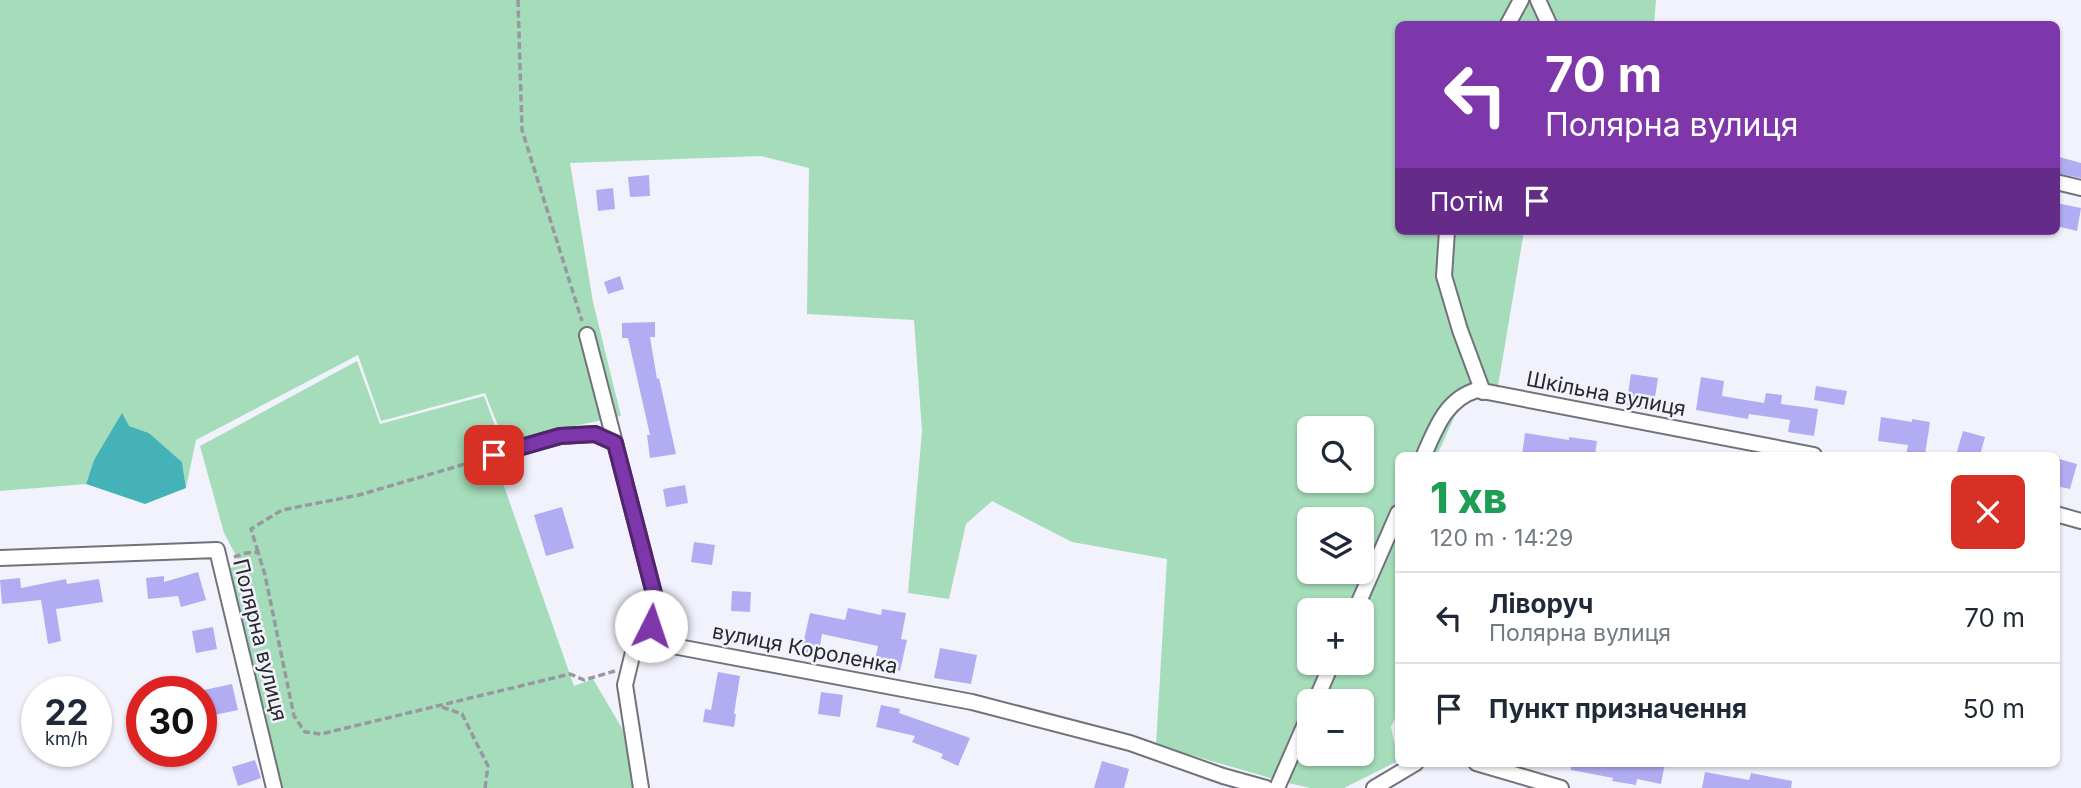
<!DOCTYPE html>
<html lang="uk">
<meta charset="utf-8">
<style>
:root{--surface:#fff;--page:#f2f2f3;--text:#1f2937;--muted:#747a83;--line:#e0e1e3}
body{margin:0;font-family:Inter,sans-serif;background:var(--page);color:var(--text);height:100vh;display:flex;flex-direction:column;font-size:26px;white-space:nowrap}
*{box-sizing:border-box;margin:0}
p{font-size:23px;color:var(--muted)}
.icon{flex:none;width:38px;height:38px;fill:none;stroke:currentColor;stroke-width:2;stroke-linecap:round;stroke-linejoin:round}
.map{position:relative;flex:1;overflow:hidden}
.details{position:absolute;left:1395px;top:452px;width:665px;height:315px;display:flex;flex-direction:column;background:var(--surface);border-radius:10px;box-shadow:0 2px 5px #0004}
.details>*{flex:none}
.top-card{position:absolute;left:1395px;top:21px;width:665px;height:214px;border-radius:10px;box-shadow:0 2px 5px #0004;background:#7e37aa;color:#fff;overflow:hidden}
.fabs{position:absolute;left:1297px;top:416px;display:grid;gap:14px}
.fabs a{display:grid;place-items:center;width:77px;height:77px;border-radius:10px;background:var(--surface);box-shadow:0 2px 5px #0004;font-size:35px}
.speed{position:absolute;left:21px;top:676px;display:flex;gap:14px;font-size:35px;font-weight:700;text-align:center}
.speed>*{display:grid;place-content:center;width:91px;height:91px;border-radius:50%;background:var(--surface);box-shadow:0 2px 5px #0004;line-height:1}
.speed small{font-size:18px;font-weight:400}
.speed .limit{border:10px solid #d22;background:#fff;color:#111}
.pin{position:absolute;display:grid;place-items:center;width:60px;height:60px;color:#fff;margin:-30px;border-radius:14px;box-shadow:0 4px 10px #0006}
.me{position:absolute;width:77px;margin:-38px;rotate:4deg;stroke-linejoin:round;filter:drop-shadow(0 0 5px #0008)}
.turn{display:flex;align-items:center;gap:24px;height:147px;padding:0 35px;font-size:32px}
.turn .icon{width:91px;height:91px;stroke-width:2.5}
.turn b{display:block;font-size:49px;line-height:60px}
.then{display:flex;align-items:center;height:66px;padding:0 35px;background:#0003;gap:14px;font-size:26px}
.round{display:grid;place-items:center;flex:none;width:74px;height:74px;border-radius:10px;background:var(--page)}
.overview{display:flex;align-items:center;justify-content:space-between;height:119px;padding:0 35px}
h1{font-size:42px;font-weight:800;line-height:52px;color:#1e9e55}
ul{padding:0;list-style:none}
li{display:flex;align-items:center;gap:21px;height:91px;padding:0 35px;border-top:2px solid var(--line)}
li div{flex:1}
li b{display:block;font-size:26px}
li em{font-style:normal}
.map>svg:first-child{display:block}
</style>
<div class="map">
<svg width="2081" height="788" viewBox="0 0 2081 788">
<rect width="100%" height="100%" fill="#f2f2fd"/>
<!-- green -->
<g fill="#a5dcb9" fill-rule="evenodd">
<path d="M 0,0 L 1656,0 L 1654,24 L 1398,24 L 1398,231 L 1524,231 L 1497,392 L 1464,396 L 1437,455 L 1398,455 L 1398,712 L 1391,727 L 1398,761 L 1344,788 L 1311,788 L 1288,783 L 1156,745 L 1167,559 L 1072,542 L 992,501 L 966,524 L 949,599 L 908,593 L 922,431 L 914,320 L 807,314 L 809,168 L 761,156 L 570,163 L 593,302 L 621,416 L 551,431 L 506,446 L 485,393 L 381,421 L 358,355 L 196,440 L 186,488 L 182,462 L 149,433 L 129,426 L 94,460 L 86,484 L 0,491 ZM 1309,429 L 1362,429 L 1362,481 L 1309,481 ZM 1309,520 L 1362,520 L 1362,572 L 1309,572 ZM 1309,611 L 1362,611 L 1362,663 L 1309,663 ZM 1309,702 L 1362,702 L 1362,754 L 1309,754 Z"/>
<path d="M 357,361 L 380,424 L 484,396 L 503,447 L 492,452 L 574,686 L 593,679 L 623,730 L 634,788 L 282,788 L 226,569 L 241,565 L 224,533 L 200,446 Z"/>
</g>
<!-- water -->
<path fill="#45b2b8" d="M 122,413 L 129,426 L 149,433 L 182,462 L 186,488 L 145,504 L 86,484 L 94,460 Z"/>
<!-- building -->
<g fill="#b2adf2">
<path d="M 2056,156 L 2081,163 L 2081,178 L 2056,173 Z"/>
<path d="M 649,175 L 650,196 L 630,197 L 628,177 Z"/>
<path d="M 613,188 L 615,209 L 598,211 L 596,190 Z"/>
<path d="M 2056,203 L 2081,208 L 2077,231 L 2056,226 Z"/>
<path d="M 620,276 L 624,289 L 608,294 L 604,282 Z"/>
<path d="M 655,322 L 655,337 L 650,337 L 657,379 L 659,378 L 676,454 L 650,458 L 647,435 L 650,435 L 628,338 L 622,338 L 622,323 Z"/>
<path d="M 1631,374 L 1658,378 L 1653,411 L 1626,407 Z"/>
<path d="M 1701,377 L 1724,381 L 1722,396 L 1764,403 L 1766,393 L 1782,395 L 1781,404 L 1818,409 L 1814,436 L 1788,432 L 1790,420 L 1749,414 L 1748,419 L 1696,410 Z"/>
<path d="M 1816,386 L 1847,391 L 1844,405 L 1814,400 Z"/>
<path d="M 1881,417 L 1912,422 L 1912,419 L 1930,422 L 1925,455 L 1906,455 L 1908,445 L 1878,441 Z"/>
<path d="M 1963,431 L 1985,437 L 1980,455 L 1956,455 Z"/>
<path d="M 1525,433 L 1569,440 L 1569,437 L 1597,441 L 1595,455 L 1522,455 Z"/>
<path d="M 2059,459 L 2077,464 L 2070,489 L 2056,486 Z"/>
<path d="M 685,485 L 688,503 L 666,507 L 663,489 Z"/>
<path d="M 562,507 L 574,548 L 546,556 L 534,515 Z"/>
<path d="M 694,542 L 715,545 L 712,565 L 691,562 Z"/>
<path d="M 198,572 L 206,600 L 181,607 L 178,596 L 148,599 L 146,578 L 164,576 L 164,582 Z"/>
<path d="M 20,578 L 21,588 L 66,579 L 67,584 L 99,579 L 103,602 L 56,609 L 61,641 L 48,644 L 41,600 L 2,604 L 0,580 Z"/>
<path d="M 732,591 L 751,592 L 750,612 L 731,611 Z"/>
<path d="M 848,608 L 881,615 L 882,609 L 906,613 L 901,639 L 907,640 L 900,671 L 874,665 L 878,646 L 822,634 L 818,657 L 801,653 L 810,613 L 845,620 Z"/>
<path d="M 213,627 L 217,649 L 196,653 L 192,631 Z"/>
<path d="M 940,648 L 977,655 L 971,684 L 934,678 Z"/>
<path d="M 718,672 L 740,676 L 734,714 L 736,714 L 734,727 L 703,722 L 705,709 L 711,710 Z"/>
<path d="M 232,684 L 238,710 L 210,716 L 204,690 Z"/>
<path d="M 821,692 L 843,695 L 840,717 L 818,714 Z"/>
<path d="M 881,705 L 900,709 L 899,713 L 970,738 L 958,766 L 941,758 L 943,754 L 912,742 L 915,736 L 876,727 Z"/>
<path d="M 255,760 L 261,778 L 238,786 L 232,767 Z"/>
<path d="M 1102,761 L 1129,769 L 1124,788 L 1094,788 Z"/>
<path d="M 1571,763 L 1665,763 L 1661,784 L 1637,779 L 1636,785 L 1612,781 L 1613,778 L 1571,770 Z"/>
<path d="M 1705,772 L 1749,780 L 1751,773 L 1792,781 L 1791,788 L 1702,788 Z"/>
</g>
<g fill="none" stroke-linecap="round" stroke-linejoin="round">
<defs>
<g id="street">
<path d="M 1538,0 L 1549,24"/>
<path d="M 1508,24 L 1521,0"/>
<path d="M 2056,182 L 2081,188"/>
<path d="M 1447,231 L 1444,276 L 1460,330 L 1483,392"/>
<path d="M 587,335 L 657,605 L 646,648"/>
<path d="M 494,455 L 560,436 L 595,434 L 615,443"/>
<path d="M 1424,455 C 1436,428 1446,399 1477,390 L 1814,455"/>
<path d="M 2056,514 L 2081,521"/>
<path d="M 0,558 L 217,550 L 274,788"/>
<path d="M 1355,611 L 1398,513"/>
<path d="M 1315,702 L 1332,663"/>
<path d="M 1476,763 L 1561,788"/>
<path d="M 641,788 L 625,685 L 633,652 L 646,648 L 673,646 L 972,702 L 1130,743 L 1223,776 L 1266,788"/>
<path d="M 1277,788 L 1309,715"/>
<path d="M 1374,788 L 1416,763"/>
</g>
</defs>
<!-- street casing -->
<use href="#street" stroke="#72727b" stroke-width="18"/>
<!-- path -->
<g stroke="#9898a0" stroke-width="3.5" stroke-dasharray="7 3.5" stroke-linecap="butt">
<path d="M 518,0 L 522,130 L 582,321"/>
<path d="M 258,552 L 251,529 L 282,510 L 359,495 L 479,460"/>
<path d="M 234,557 L 246,553 L 258,552 L 265,575 L 294,716 L 305,732 L 321,734 L 570,674 L 584,680 L 615,671"/>
<path d="M 442,707 L 462,714 L 488,766 L 485,788"/>
</g>
<!-- street -->
<use href="#street" stroke="#fff" stroke-width="14"/>
</g>
<g fill="none" stroke-linecap="round" stroke-linejoin="round">
<defs>
<path id="route" d="M 494,455 L 560,436 L 595,434 L 615,443 L 657,605 L 651,626"/>
</defs>
<!-- route casing -->
<use href="#route" stroke="#52246e" stroke-width="18"/>
<!-- route -->
<use href="#route" stroke="#7e37aa" stroke-width="12"/>
</g>
<g text-anchor="middle" stroke-width="5" stroke-linejoin="round" paint-order="stroke">
<!-- street labels -->
<g font-size="21" fill="#29292d" stroke="#f2f2fd">
<text transform="translate(1606 394) rotate(11)" y="7">Шкільна вулиця</text>
<text transform="translate(260 640) rotate(76)" y="7">Полярна вулиця</text>
<text transform="translate(805 649) rotate(11)" y="7">вулиця Короленка</text>
</g>
</g>
</svg>
<div class="fabs">
<a><svg class="icon" aria-label="search" viewBox="0 0 24 24"><circle cx="10" cy="10" r="6"/><path d="M15 15l6 6"/></svg></a>
<a><svg class="icon" aria-label="layers" viewBox="0 0 24 24"><path d="M12 4l9 5-9 5-9-5zM3 14l9 5 9-5"/></svg></a>
<a>+</a>
<a>−</a>
</div>
<div class="speed"><div>22<small>km/h</small></div><div class="limit">30</div></div>
<div class="pin" style="left:494px;top:455px;background:#d93025"><svg class="icon" aria-label="arrive" viewBox="0 0 24 24"><path d="M6 21V4h12l-3 4 3 4H6"/></svg></div>
<svg class="me" style="left:651px;top:626px" viewBox="-20 -20 40 40"><circle r="19" fill="#fff"/><path d="M0-13L10 11 0 6-10 11z" fill="#7e37aa"/></svg>
<div class="top-card">
<div class="turn"><svg class="icon" aria-label="left" viewBox="0 0 24 24"><path d="M17 20v-9H6M10 6l-5 5 5 5"/></svg><div><b>70 m</b>Полярна вулиця</div></div>
<div class="then">Потім<svg class="icon" aria-label="arrive" viewBox="0 0 24 24"><path d="M6 21V4h12l-3 4 3 4H6"/></svg></div>
</div>
<section class="details">
<div class="overview"><div><h1>1 хв</h1><p>120 m · 14:29</p></div><a class="round" style="background:#d93025;color:#fff"><svg class="icon" aria-label="close" viewBox="0 0 24 24"><path d="M6 6l12 12M18 6L6 18"/></svg></a></div>
<ul>
<li><svg class="icon" aria-label="left" viewBox="0 0 24 24"><path d="M17 20v-9H6M10 6l-5 5 5 5"/></svg><div><b>Ліворуч</b><p>Полярна вулиця</p></div><em>70 m</em></li>
<li><svg class="icon" aria-label="arrive" viewBox="0 0 24 24"><path d="M6 21V4h12l-3 4 3 4H6"/></svg><div><b>Пункт призначення</b></div><em>50 m</em></li>
</ul>
</section>
</div>
